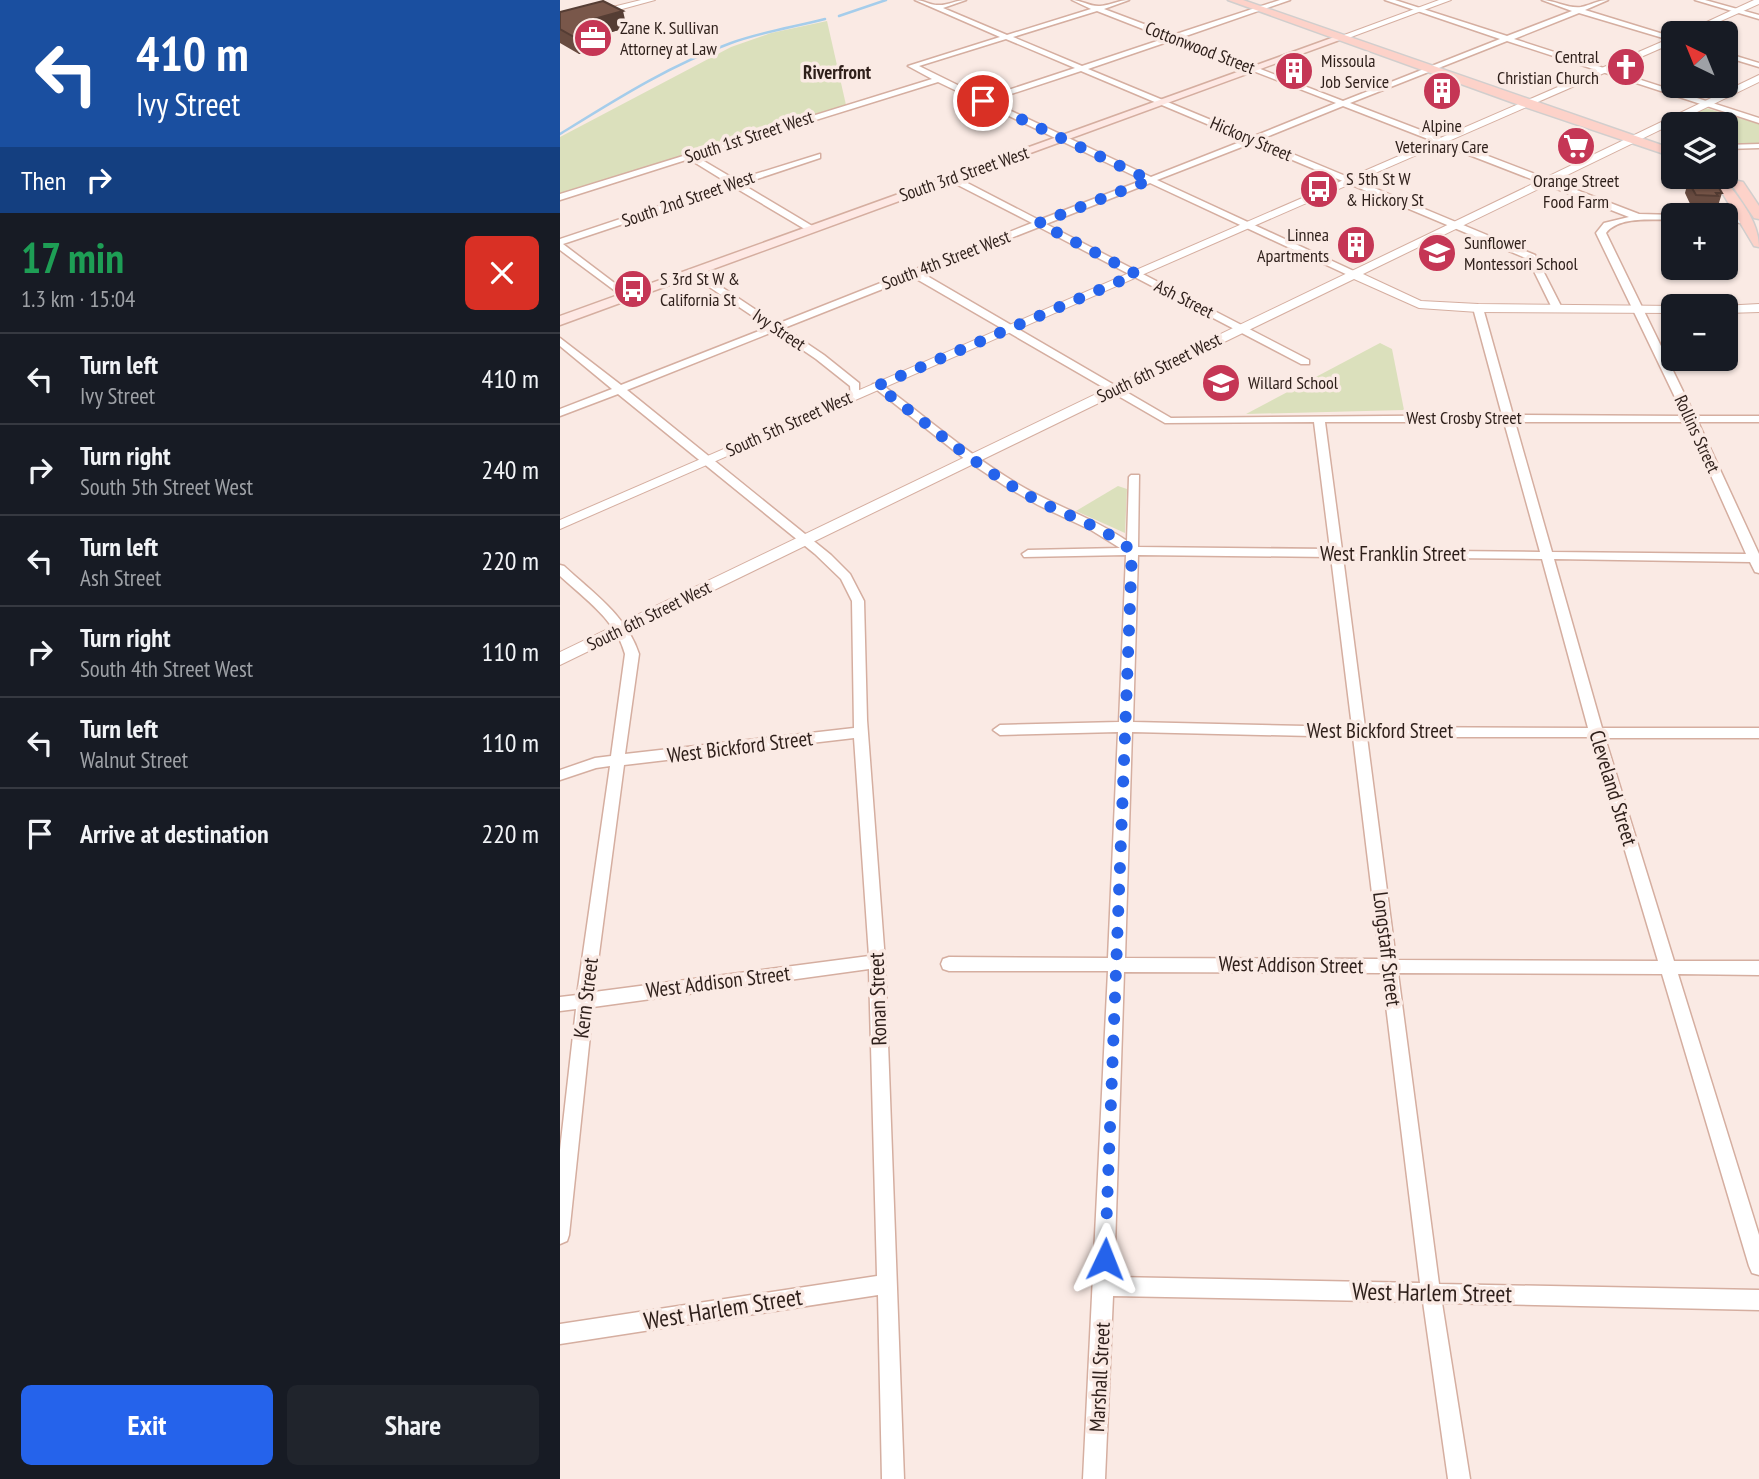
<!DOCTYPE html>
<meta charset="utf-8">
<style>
:root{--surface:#171b24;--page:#20242c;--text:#f1f3f6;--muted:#9ea1a6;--line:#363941;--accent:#2563eb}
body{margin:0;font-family:"PT Sans Narrow",sans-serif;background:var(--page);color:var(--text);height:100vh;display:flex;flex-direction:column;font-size:26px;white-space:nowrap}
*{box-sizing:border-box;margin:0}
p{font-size:23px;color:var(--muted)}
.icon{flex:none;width:38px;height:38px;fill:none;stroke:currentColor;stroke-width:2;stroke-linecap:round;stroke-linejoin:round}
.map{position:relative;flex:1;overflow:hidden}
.panel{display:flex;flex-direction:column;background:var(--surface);width:560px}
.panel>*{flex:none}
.guide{background:#1a4fa0;color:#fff;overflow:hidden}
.needle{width:46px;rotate:317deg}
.buttons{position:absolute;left:1101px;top:21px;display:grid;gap:14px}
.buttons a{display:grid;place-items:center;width:77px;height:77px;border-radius:10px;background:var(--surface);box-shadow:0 2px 5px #0004;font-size:35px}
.pin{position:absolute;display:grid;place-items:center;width:60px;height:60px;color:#fff;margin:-30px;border:4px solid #fff;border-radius:50%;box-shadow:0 2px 7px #0007}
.me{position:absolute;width:77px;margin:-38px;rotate:2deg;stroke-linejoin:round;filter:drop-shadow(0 0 5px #0008)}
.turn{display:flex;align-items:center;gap:24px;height:147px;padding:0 21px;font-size:32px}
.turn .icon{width:91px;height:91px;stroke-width:2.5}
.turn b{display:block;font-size:49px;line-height:60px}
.then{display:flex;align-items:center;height:66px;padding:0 21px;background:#0003;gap:14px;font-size:26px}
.round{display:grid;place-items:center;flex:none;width:74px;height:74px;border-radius:10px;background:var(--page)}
.headline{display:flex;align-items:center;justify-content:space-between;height:119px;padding:0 21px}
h1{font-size:42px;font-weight:600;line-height:52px;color:#1e9e55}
.primary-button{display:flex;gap:14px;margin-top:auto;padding:14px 21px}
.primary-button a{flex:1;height:80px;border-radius:10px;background:var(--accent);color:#fff;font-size:28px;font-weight:600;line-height:80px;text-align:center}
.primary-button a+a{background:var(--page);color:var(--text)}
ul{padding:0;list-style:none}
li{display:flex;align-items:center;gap:21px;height:91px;padding:0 21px;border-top:2px solid var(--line)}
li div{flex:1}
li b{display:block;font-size:26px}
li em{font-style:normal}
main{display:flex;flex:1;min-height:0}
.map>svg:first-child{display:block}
</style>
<main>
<section class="panel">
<div class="guide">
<div class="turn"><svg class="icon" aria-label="left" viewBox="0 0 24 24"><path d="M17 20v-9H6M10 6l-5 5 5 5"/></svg><div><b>410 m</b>Ivy Street</div></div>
<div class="then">Then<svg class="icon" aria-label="right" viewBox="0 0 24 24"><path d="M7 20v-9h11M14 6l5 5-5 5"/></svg></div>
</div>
<div class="headline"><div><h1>17 min</h1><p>1.3 km · 15:04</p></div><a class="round" style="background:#d93025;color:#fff"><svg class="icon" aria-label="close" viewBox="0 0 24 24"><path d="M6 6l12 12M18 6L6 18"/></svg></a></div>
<ul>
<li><svg class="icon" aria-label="left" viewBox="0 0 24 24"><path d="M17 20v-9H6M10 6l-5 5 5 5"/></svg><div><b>Turn left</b><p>Ivy Street</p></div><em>410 m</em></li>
<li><svg class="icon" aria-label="right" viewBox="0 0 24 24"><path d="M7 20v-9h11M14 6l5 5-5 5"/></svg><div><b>Turn right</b><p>South 5th Street West</p></div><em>240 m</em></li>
<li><svg class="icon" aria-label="left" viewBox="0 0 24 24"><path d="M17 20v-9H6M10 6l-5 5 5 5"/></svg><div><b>Turn left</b><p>Ash Street</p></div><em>220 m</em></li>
<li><svg class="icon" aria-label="right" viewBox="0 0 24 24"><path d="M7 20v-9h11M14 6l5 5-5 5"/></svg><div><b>Turn right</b><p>South 4th Street West</p></div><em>110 m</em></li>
<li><svg class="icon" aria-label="left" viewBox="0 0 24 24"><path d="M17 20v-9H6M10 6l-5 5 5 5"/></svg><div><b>Turn left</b><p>Walnut Street</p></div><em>110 m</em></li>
<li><svg class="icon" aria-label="arrive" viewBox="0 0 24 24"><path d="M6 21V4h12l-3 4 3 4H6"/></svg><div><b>Arrive at destination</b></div><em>220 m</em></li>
</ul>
<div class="primary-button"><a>Exit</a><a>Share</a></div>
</section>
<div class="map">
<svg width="1199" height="1479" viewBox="0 0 1199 1479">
<rect width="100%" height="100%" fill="#faeae4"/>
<!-- green -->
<g fill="#dbe0bc">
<path d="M 267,21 L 286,105 L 0,195 L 0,137 L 171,47 L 211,33 Z"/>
<path d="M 1146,108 L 1199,124 L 1199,143 L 1166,143 L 1166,124 L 1114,124 Z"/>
<path d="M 820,343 L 832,349 L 844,410 L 686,414 Z"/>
<path d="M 558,486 L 567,489 L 565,533 L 516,511 Z"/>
</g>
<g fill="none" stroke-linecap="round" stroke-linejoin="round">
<!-- stream -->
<g stroke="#a5cdeb" stroke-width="2.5">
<path d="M 279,16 L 326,0"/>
<path d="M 0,134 C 55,100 110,65 171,43 C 201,32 234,27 265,19"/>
</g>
<defs>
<g id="minor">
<path d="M 355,0 C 363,0 370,5 377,5 C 387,6 396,0 406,0 L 383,8 L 447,35 L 531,9 L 512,0 C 521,0 531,7 540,6 C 551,5 559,0 569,0 L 544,9 L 613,35 L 720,0 L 730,0 L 620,38 L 783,101 L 940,39 L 825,0 L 835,0 L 947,36 L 1012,11 L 982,0 C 994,0 1009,9 1021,7 C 1031,5 1038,0 1048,0 L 1025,10 L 1113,37 L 1113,41 L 1019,13 L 954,39 L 1199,118 L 1199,123 L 947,41 L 790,103 L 1079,214 L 1116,215 L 1113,215 L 1113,220 C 1093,220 1059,216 1046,233 L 1135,416 L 1199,416 L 1199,422 L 1138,422 L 1199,554 L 1199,573 L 1195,572 L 1190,562 L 994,559 L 1042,728 L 1199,728 L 1199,738 L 1045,738 L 1114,961 L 1199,961 L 1199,975 L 1118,974 L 1199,1235 L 1199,1275 L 1192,1273 L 1189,1266 L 1102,974 L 838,973 L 879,1284 L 1199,1290 L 1199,1310 L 882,1303 L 910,1479 L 888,1479 L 863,1302 L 553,1296 L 545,1479 L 523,1479 L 548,971 L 389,971 L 383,969 L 381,964 L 383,959 L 389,957 L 548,958 L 558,732 L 440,735 L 433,730 L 440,725 L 559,722 L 566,555 L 464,557 L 462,554 L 468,550 L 560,548 L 531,530 L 478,505 L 445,486 L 406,460 L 312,386 L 313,384 L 321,384 C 366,417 408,454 456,483 C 492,505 532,517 567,541 L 569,477 L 571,475 L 579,475 L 578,547 L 770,549 L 754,422 L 605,423 L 353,277 L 224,328 L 264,355 L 299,383 L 299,397 L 291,397 L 290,386 L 256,359 L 215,331 L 67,390 L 271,555 L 290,574 L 304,601 L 307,720 L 325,961 L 344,1479 L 322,1479 L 318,1295 L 0,1344 L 0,1324 L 317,1276 L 309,969 L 33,1007 L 9,1235 L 7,1241 L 0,1244 L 0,1150 L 16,1009 L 0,1011 L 0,997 L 17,995 L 50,766 L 36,768 L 0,780 L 0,770 L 35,758 L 51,756 L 65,654 C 56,620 25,599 0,576 L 0,565 L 4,566 C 32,592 67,616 79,654 L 65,754 L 294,728 L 292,601 L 281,579 L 255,554 L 58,394 L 0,416 L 0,409 L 52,389 L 0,346 L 0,338 L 61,385 L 209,327 L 130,274 L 130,270 L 136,270 L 217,324 L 472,223 L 388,180 L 388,176 L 394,176 L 479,220 L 583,180 L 378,82 L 137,157 L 176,180 L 260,154 L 260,158 L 182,184 L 254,227 L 254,231 L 248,231 L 174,187 L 3,244 L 69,294 L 69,298 L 66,299 L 0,250 L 0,239 L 168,183 L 129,159 L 0,200 L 0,194 L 372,79 L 348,66 L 440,37 ZM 537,11 L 606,38 L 522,66 L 453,37 ZM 446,39 L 515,68 L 424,98 L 359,66 ZM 613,40 L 776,103 L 692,137 L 528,69 ZM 521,71 L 685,140 L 591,177 L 430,101 ZM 783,106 L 1069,217 L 1044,223 L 1036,233 L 1124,416 L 953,415 L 923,308 L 918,305 L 913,308 L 942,415 L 611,418 L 362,273 L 479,227 L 741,364 L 749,364 L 749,360 L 486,224 L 590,183 L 790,276 L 796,276 L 796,272 L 597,180 L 692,143 L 968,259 L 992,308 L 1000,310 L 1002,308 L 975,255 L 699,140 ZM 765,422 L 944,422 L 980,552 L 782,550 ZM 955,422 L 1127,422 L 1186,554 L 992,552 ZM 578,555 L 771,557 L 792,727 L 573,722 ZM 783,557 L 982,559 L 1028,728 L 805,727 ZM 572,732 L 793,737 L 820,959 L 565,958 ZM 807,737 L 1031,737 L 1098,961 L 836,960 ZM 294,738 L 309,956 L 34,992 L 64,765 ZM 564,972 L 822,973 L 860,1283 L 554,1277 Z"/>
<path d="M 1135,0 L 1145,0 L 1199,15 L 1199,19 Z"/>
<path d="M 1166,53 L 1199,63 L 1199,67 L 1166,57 Z"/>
<path d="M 1199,144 L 1199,148 L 1166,149 L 1166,145 Z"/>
<path d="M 1166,155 L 1170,157 L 1175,170 L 1166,175 Z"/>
<path d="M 1166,216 L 1184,217 L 1188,220 L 1184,223 L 1166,222 Z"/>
</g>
<g id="tertiary">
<path d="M 81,0 L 95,0 L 0,26 L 0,20 Z"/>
<path d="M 879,0 L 891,0 L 783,40 L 776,38 Z"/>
<path d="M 1194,0 L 1199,0 L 1199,4 L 1134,33 L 1123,33 Z"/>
<path d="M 1113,37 L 1113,43 L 0,529 L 0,520 Z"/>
<path d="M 1199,75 L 1199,82 L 803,274 L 861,301 L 918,304 L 1117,306 L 1113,306 L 1113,313 L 918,312 L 859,308 L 794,279 L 0,665 L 0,652 Z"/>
<path d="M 1199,304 L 1199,312 L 1166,313 L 1166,306 L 1162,306 Z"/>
</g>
<path id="secondary" d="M 777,36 L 785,38 L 0,325 L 0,316 Z"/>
<g id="primary">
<path d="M 668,0 L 683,0 L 1113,149 L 1113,157 L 962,106 Z"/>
<path d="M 1149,177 L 1162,177 C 1178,196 1199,221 1199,247 L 1194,246 L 1163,194 Z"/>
<path d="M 1178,181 L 1183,182 L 1199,206 L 1199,219 L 1194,218 L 1172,185 Z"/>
</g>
</defs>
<!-- minor casing -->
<use href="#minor" stroke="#d5aea0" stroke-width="3"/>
<!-- tertiary casing -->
<use href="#tertiary" stroke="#d5aea0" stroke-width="2"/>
<!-- secondary casing -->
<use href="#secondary" stroke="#d5aea0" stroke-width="3"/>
<!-- primary casing -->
<use href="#primary" stroke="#d1cecd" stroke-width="3"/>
<!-- minor -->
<use href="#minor" fill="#fff" fill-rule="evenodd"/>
<!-- tertiary -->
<use href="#tertiary" fill="#fff" fill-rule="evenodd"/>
<!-- secondary -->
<use href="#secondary" fill="#fee8e4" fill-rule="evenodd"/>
<!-- primary -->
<use href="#primary" fill="#fdd2c9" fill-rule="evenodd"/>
</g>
<!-- wall -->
<g fill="#684b40">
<path d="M 0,12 L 67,28 L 40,35 L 43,47 L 19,54 L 0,43 Z"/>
<path d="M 1128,181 L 1162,193 L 1158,206 L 1155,206 L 1154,208 L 1132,208 L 1125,193 Z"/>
</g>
<!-- shaded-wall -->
<path fill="#553d34" d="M 63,11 L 67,28 L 40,35 L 43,47 L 19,54 L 14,37 L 23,22 Z"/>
<!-- building -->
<g fill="#79574a" stroke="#553d34" stroke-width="2">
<path d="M 43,1 L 63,11 L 23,22 L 39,30 L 14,37 L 0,29 L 0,12 Z"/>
<path d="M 1128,181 L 1155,181 L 1162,193 L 1156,193 L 1158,196 L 1136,195 Z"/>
</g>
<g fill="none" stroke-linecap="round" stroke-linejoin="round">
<!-- route -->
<path stroke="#2563eb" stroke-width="12" stroke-dasharray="0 21.6" d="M 423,101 L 590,180 L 479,223 L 576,274 L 317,386 C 367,423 414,465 469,496 C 503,515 542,525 572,551 L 545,1259"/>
</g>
<!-- icons -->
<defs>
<symbol id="office-disc" viewBox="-11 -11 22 22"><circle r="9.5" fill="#c53655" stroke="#faeae4"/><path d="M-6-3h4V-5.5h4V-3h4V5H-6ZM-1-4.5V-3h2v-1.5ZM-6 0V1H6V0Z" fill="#fff"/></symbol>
<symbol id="church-disc" viewBox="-11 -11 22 22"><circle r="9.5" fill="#c53655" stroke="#faeae4"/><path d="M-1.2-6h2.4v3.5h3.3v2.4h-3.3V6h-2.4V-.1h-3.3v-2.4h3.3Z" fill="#fff"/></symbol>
<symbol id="building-disc" viewBox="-11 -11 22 22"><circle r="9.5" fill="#c53655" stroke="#faeae4"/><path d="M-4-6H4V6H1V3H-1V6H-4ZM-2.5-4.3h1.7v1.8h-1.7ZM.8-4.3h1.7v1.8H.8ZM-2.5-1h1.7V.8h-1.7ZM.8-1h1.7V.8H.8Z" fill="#fff"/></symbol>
<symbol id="supermarket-disc" viewBox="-11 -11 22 22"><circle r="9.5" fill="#c53655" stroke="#faeae4"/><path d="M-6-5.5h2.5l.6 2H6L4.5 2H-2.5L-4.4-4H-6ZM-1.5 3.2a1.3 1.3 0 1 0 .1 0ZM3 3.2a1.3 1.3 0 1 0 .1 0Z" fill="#fff"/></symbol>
<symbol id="bus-disc" viewBox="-11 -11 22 22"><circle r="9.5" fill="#c53655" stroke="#faeae4"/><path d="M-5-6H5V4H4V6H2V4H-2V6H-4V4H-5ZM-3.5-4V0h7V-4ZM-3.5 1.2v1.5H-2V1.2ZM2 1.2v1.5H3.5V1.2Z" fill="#fff"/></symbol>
<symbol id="school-disc" viewBox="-11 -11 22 22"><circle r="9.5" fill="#c53655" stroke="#faeae4"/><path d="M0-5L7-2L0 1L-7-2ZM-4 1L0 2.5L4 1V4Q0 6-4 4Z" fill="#fff"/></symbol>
</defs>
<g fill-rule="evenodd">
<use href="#office-disc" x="11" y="16" width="44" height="44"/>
<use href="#church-disc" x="1044" y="45" width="44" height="44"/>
<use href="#building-disc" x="712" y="49" width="44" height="44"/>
<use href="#building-disc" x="860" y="69" width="44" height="44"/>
<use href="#supermarket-disc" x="994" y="124" width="44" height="44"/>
<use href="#bus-disc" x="737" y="167" width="44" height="44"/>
<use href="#building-disc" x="774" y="223" width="44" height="44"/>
<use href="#school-disc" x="855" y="231" width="44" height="44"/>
<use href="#bus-disc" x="51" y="267" width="44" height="44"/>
<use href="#school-disc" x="639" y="361" width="44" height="44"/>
</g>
<g text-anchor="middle" stroke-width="7" stroke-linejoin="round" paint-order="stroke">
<!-- far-poi labels -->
<g font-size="18" fill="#2e1f1a" stroke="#faeae4" text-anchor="start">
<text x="60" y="34">Zane K. Sullivan<tspan x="60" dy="21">Attorney at Law</tspan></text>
<text x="1039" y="63" text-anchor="end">Central<tspan x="1039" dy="21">Christian Church</tspan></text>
<text x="761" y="67">Missoula<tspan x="761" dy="21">Job Service</tspan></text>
<text x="882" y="132" text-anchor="middle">Alpine<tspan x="882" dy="21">Veterinary Care</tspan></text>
<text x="786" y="185">S 5th St W<tspan x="786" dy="21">&amp; Hickory St</tspan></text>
<text x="1016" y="187" text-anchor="middle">Orange Street<tspan x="1016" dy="21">Food Farm</tspan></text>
<text x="769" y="241" text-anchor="end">Linnea<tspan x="769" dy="21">Apartments</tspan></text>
<text x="904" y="249">Sunflower<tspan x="904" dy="21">Montessori School</tspan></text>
<text x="100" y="285">S 3rd St W &amp;<tspan x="100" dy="21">California St</tspan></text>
<text x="688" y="389">Willard School</text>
</g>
<!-- far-street labels -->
<g font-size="18" fill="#2e1f1a" stroke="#faeae4">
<text transform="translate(640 48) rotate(21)" y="6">Cottonwood Street</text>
<text transform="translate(189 137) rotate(-18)" y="6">South 1st Street West</text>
<text transform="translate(691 139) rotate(23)" y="6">Hickory Street</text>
<text transform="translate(404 174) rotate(-19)" y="6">South 3rd Street West</text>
<text transform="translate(128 199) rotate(-19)" y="6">South 2nd Street West</text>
<text transform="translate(386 260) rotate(-21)" y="6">South 4th Street West</text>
<text transform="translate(624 299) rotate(27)" y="6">Ash Street</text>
<text transform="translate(219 330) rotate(34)" y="6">Ivy Street</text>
<text transform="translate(599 368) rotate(-26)" y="6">South 6th Street West</text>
<text x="904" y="424">West Crosby Street</text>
<text transform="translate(229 424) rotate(-24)" y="6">South 5th Street West</text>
<text transform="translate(1137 434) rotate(65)" y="6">Rollins Street</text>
<text transform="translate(89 616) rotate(-26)" y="6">South 6th Street West</text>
</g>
<!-- far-neighbourhood labels -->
<g font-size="19" font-weight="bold" fill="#2e1f1a" stroke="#faeae4">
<text x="277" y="79">Riverfront</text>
</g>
<!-- street labels -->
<g font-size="21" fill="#2e1f1a" stroke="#faeae4">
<text x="833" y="561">West Franklin Street</text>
<text x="820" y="738">West Bickford Street</text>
<text transform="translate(180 747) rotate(-7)" y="7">West Bickford Street</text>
<text transform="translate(1053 788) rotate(73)" y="7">Cleveland Street</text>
<text transform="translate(827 949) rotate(83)" y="7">Longstaff Street</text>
<text transform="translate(731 965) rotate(1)" y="7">West Addison Street</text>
<text transform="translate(158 982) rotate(-7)" y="7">West Addison Street</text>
<text transform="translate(26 998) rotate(-83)" y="7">Kern Street</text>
<text transform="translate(318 999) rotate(-92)" y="7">Ronan Street</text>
<text transform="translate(540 1377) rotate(-87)" y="7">Marshall Street</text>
</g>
<!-- near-street labels -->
<g font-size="24" fill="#2e1f1a" stroke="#faeae4">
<text transform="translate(872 1293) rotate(1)" y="8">West Harlem Street</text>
<text transform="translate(163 1309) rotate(-9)" y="8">West Harlem Street</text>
</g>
</g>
</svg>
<div class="buttons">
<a><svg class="needle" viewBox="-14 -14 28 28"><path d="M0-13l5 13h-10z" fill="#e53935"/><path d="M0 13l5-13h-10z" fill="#9ea1a6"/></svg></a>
<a><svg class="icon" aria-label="layers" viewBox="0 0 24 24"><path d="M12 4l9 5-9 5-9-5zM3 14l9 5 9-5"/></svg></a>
<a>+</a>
<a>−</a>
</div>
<div class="pin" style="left:423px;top:101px;background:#d93025"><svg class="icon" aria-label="arrive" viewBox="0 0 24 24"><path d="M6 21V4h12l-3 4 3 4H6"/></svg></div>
<svg class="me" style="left:545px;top:1259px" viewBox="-20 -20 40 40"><path d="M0-17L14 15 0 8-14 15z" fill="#2563eb" stroke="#fff" stroke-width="4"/></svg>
</div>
</main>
